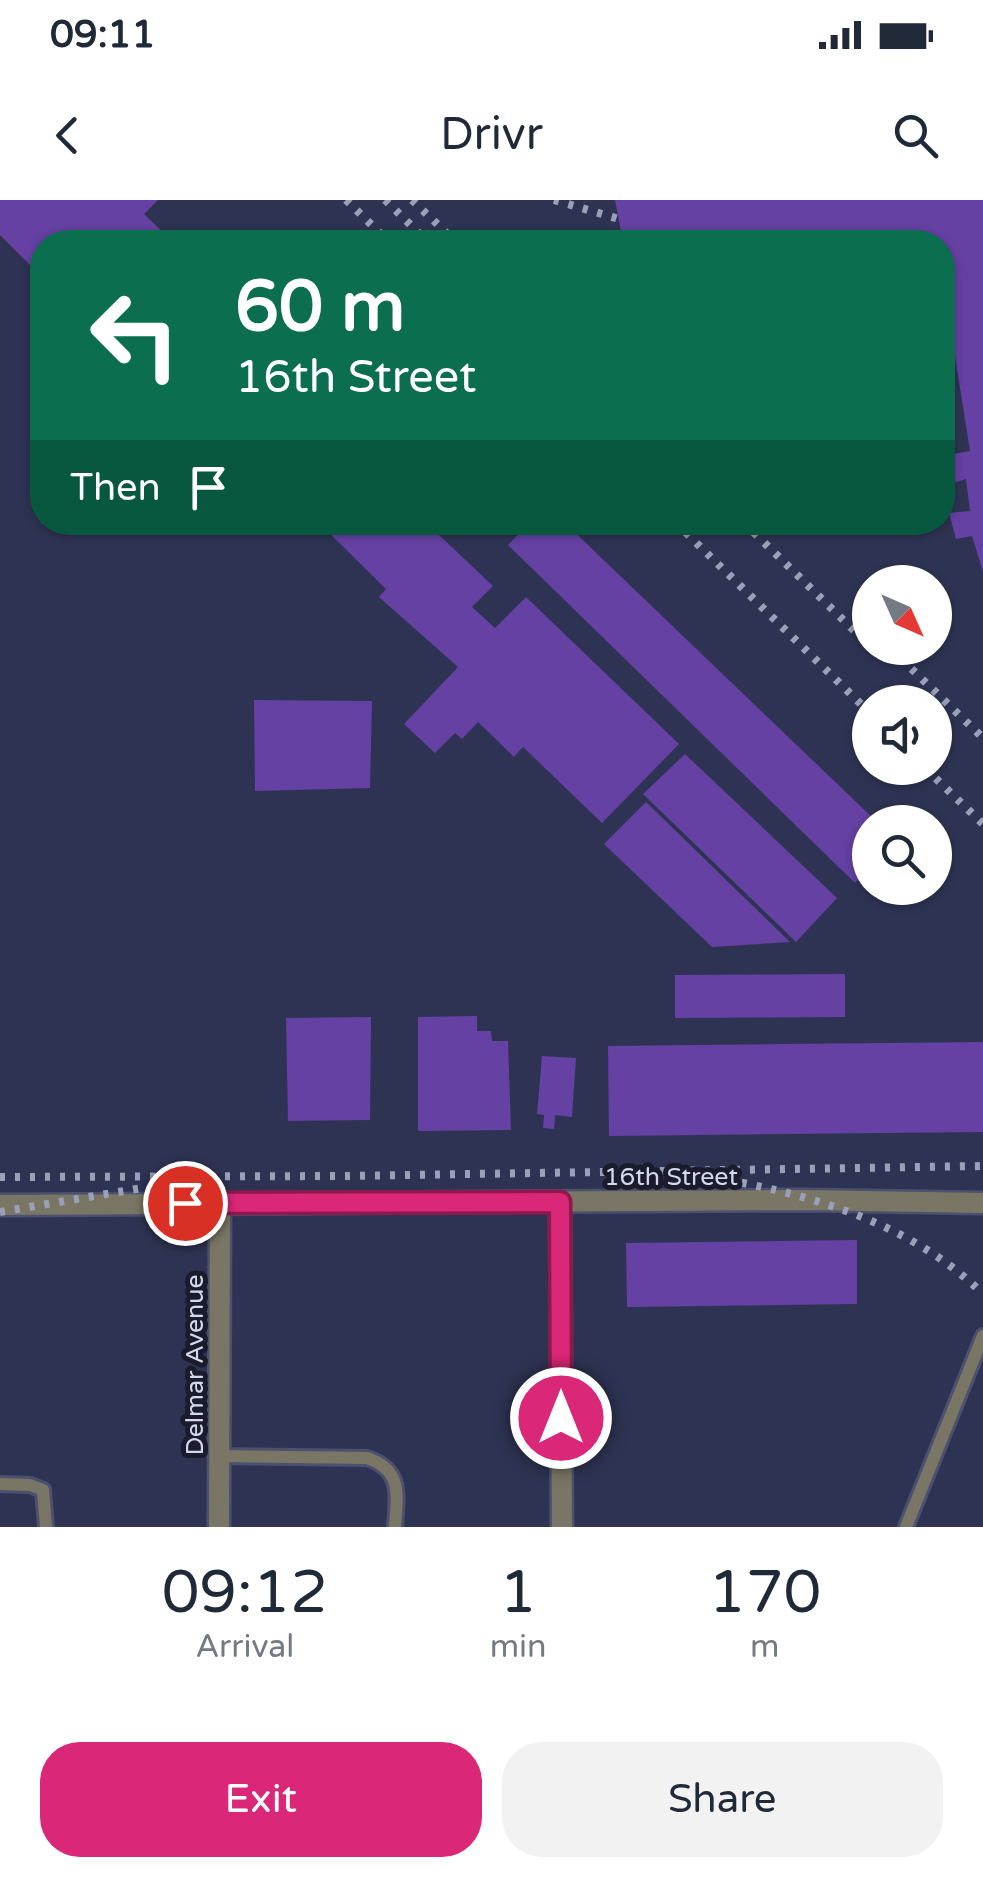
<!DOCTYPE html>
<style>
:root{--surface:#fff;--page:#f2f2f3;--text:#1f2937;--muted:#747a83;--accent:#db2777}
body{margin:0;font-family:"Varela Round",sans-serif;background:var(--page);color:var(--text);height:100vh;display:flex;flex-direction:column;font-size:38px;white-space:nowrap}
*{box-sizing:border-box;margin:0}
p{font-size:32px;color:var(--muted)}
.icon{flex:none;width:55px;height:55px;fill:none;stroke:currentColor;stroke-width:2;stroke-linecap:round;stroke-linejoin:round}
.map{position:relative;height:1327px;overflow:hidden}
.drawer{display:flex;flex-direction:column;background:var(--surface);flex:1}
.drawer>*{flex:none}
.banner{position:absolute;left:30px;top:30px;width:925px;height:305px;border-radius:40px;box-shadow:0 2px 8px #0004;background:#0b6e4f;color:#fff;overflow:hidden}
.needle{width:65px;rotate:135deg}
.fabs{position:absolute;left:852px;top:365px;display:grid;gap:20px}
.fabs a{display:grid;place-items:center;width:100px;height:100px;border-radius:50%;background:var(--surface);box-shadow:0 2px 8px #0004;font-size:50px}
.pin{position:absolute;display:grid;place-items:center;width:85px;height:85px;color:#fff;margin:-42px;border:5px solid #fff;border-radius:50%;box-shadow:0 2px 10px #0007}
.me{position:absolute;width:110px;margin:-55px;rotate:0deg;stroke-linejoin:round;filter:drop-shadow(0 0 8px #0008)}
.turn{display:flex;align-items:center;gap:35px;height:210px;padding:0 40px;font-size:45px}
.turn .icon{width:130px;height:130px;stroke-width:2.5}
.turn b{display:block;font-size:70px;line-height:85px}
.then{display:flex;align-items:center;height:95px;padding:0 40px;background:#0003;gap:20px;font-size:38px}
.eta{display:flex;justify-content:space-evenly;align-items:center;height:170px;text-align:center}
.eta b{font-size:60px;font-weight:600;line-height:70px}
.cta{display:flex;gap:20px;margin-top:auto;padding:20px 40px}
.cta a{flex:1;height:115px;border-radius:40px;background:var(--accent);color:#fff;font-size:40px;font-weight:600;line-height:115px;text-align:center}
.cta a+a{background:var(--page);color:var(--text)}
.status{display:flex;justify-content:space-between;align-items:center;height:70px;padding:0 50px;background:var(--surface);direction:ltr}
.status svg{height:28px;fill:currentColor}
header{display:flex;justify-content:space-between;align-items:center;height:130px;padding:0 40px;background:var(--surface);font-size:45px;font-weight:600}
.map>svg:first-child{display:block}
</style>
<div class="status"><b>09:11</b><svg viewBox="0 0 49 12"><path d="M0 12V9h3v3zM5 12V6h3v6zM10 12V3h3v9zM15 12V0h3v12zM26 1h20v11H26zM47 4h2v5h-2z"/></svg></div>
<header><svg class="icon" aria-label="back" viewBox="0 0 24 24"><path d="M15 5l-7 7 7 7"/></svg>Drivr<svg class="icon" aria-label="search" viewBox="0 0 24 24"><circle cx="10" cy="10" r="6"/><path d="M15 15l6 6"/></svg></header>
<div class="map">
<svg width="983" height="1327" viewBox="0 0 983 1327">
<rect width="100%" height="100%" fill="#2e3353"/>
<!-- building -->
<g fill="#6541a3">
<path d="M 0,0 L 158,0 L 144,14 L 173,42 L 42,42 L 42,77 L 0,35 Z"/>
<path d="M 615,0 L 983,0 L 983,372 L 972,336 L 956,339 L 949,313 L 970,311 L 966,279 L 943,286 L 942,282 L 942,256 L 970,251 L 955,156 L 942,158 L 942,42 L 623,42 Z"/>
<path d="M 318,322 L 442,322 L 446,327 L 439,335 L 493,386 L 472,407 L 495,428 L 526,397 L 679,544 L 602,623 L 523,547 L 514,557 L 478,522 L 462,539 L 455,533 L 435,553 L 404,524 L 458,467 L 379,397 L 386,389 Z"/>
<path d="M 530,322 L 564,322 L 877,622 L 870,622 L 870,667 L 855,683 L 508,345 Z"/>
<path d="M 254,500 L 372,501 L 370,588 L 255,591 Z"/>
<path d="M 685,554 L 837,698 L 796,742 L 643,594 Z"/>
<path d="M 646,602 L 790,742 L 712,747 L 604,644 Z"/>
<path d="M 845,774 L 845,817 L 675,818 L 675,775 Z"/>
<path d="M 477,816 L 477,831 L 491,831 L 492,841 L 508,841 L 511,930 L 418,931 L 418,817 Z"/>
<path d="M 371,817 L 370,920 L 288,921 L 286,818 Z"/>
<path d="M 983,842 L 983,932 L 609,936 L 608,846 Z"/>
<path d="M 542,856 L 576,858 L 572,917 L 555,915 L 554,929 L 543,928 L 544,915 L 537,914 Z"/>
<path d="M 857,1040 L 857,1104 L 627,1107 L 626,1043 Z"/>
</g>
<g fill="none" stroke-linecap="round" stroke-linejoin="round">
<defs>
<g id="lane">
<path d="M 218,1256 L 367,1258 C 403,1270 397,1295 395,1327"/>
<path d="M 0,1284 L 30,1285 L 43,1290 L 46,1327"/>
<path d="M 906,1327 L 983,1136"/>
</g>
<g id="street">
<path d="M 560,1002 L 562,1327"/>
<path d="M 0,1005 L 805,1000 L 983,1003"/>
<path d="M 219,1327 L 220,1002"/>
</g>
</defs>
<!-- lane casing -->
<use href="#lane" stroke="#4c516f" stroke-width="18"/>
<!-- street casing -->
<use href="#street" stroke="#4c516f" stroke-width="25"/>
<!-- lane -->
<use href="#lane" stroke="#7a7665" stroke-width="12"/>
<!-- street -->
<use href="#street" stroke="#7a7665" stroke-width="20"/>
<!-- rail -->
<g stroke="#9ba0b8" stroke-width="8" stroke-dasharray="5 10" stroke-linecap="butt">
<path d="M 346,0 L 389,42"/>
<path d="M 385,0 L 428,42"/>
<path d="M 412,0 L 456,42"/>
<path d="M 554,0 L 619,19"/>
<path d="M 675,322 L 870,513"/>
<path d="M 743,322 L 870,446"/>
<path d="M 890,448 L 983,538"/>
<path d="M 925,568 L 983,624"/>
<path d="M 0,977 L 344,976 L 983,966"/>
<path d="M 727,980 C 820,997 914,1026 983,1094"/>
<path d="M 0,1012 L 148,987"/>
</g>
</g>
<g fill="none" stroke-linecap="round" stroke-linejoin="round">
<defs>
<path id="route" d="M 185,1003 L 560,1002 L 561,1218"/>
</defs>
<!-- route casing -->
<use href="#route" stroke="#8e194d" stroke-width="25"/>
<!-- route -->
<use href="#route" stroke="#db2777" stroke-width="18"/>
</g>
<g text-anchor="middle" stroke-width="10" stroke-linejoin="round" paint-order="stroke">
<!-- street labels -->
<g font-size="25" fill="#d4d8ed" stroke="#1a1c2b">
<text x="671" y="985">16th Street</text>
<text transform="translate(194 1165) rotate(-90)" y="9">Delmar Avenue</text>
</g>
</g>
</svg>
<div class="fabs">
<a><svg class="needle" viewBox="-14 -14 28 28"><path d="M0-13l5 13h-10z" fill="#e53935"/><path d="M0 13l5-13h-10z" fill="#747a83"/></svg></a>
<a><svg class="icon" aria-label="sound" viewBox="0 0 24 24"><path d="M4 9h4l5-4v14l-5-4H4zM17 9q2 3 0 6"/></svg></a>
<a><svg class="icon" aria-label="search" viewBox="0 0 24 24"><circle cx="10" cy="10" r="6"/><path d="M15 15l6 6"/></svg></a>
</div>
<div class="pin" style="left:185px;top:1003px;background:#d93025"><svg class="icon" aria-label="arrive" viewBox="0 0 24 24"><path d="M6 21V4h12l-3 4 3 4H6"/></svg></div>
<svg class="me" style="left:561px;top:1218px" viewBox="-20 -20 40 40"><circle r="17" fill="#db2777" stroke="#fff" stroke-width="3"/><path d="M0-11L8 9 0 5-8 9z" fill="#fff"/></svg>
<div class="banner">
<div class="turn"><svg class="icon" aria-label="left" viewBox="0 0 24 24"><path d="M17 20v-9H6M10 6l-5 5 5 5"/></svg><div><b>60 m</b>16th Street</div></div>
<div class="then">Then<svg class="icon" aria-label="arrive" viewBox="0 0 24 24"><path d="M6 21V4h12l-3 4 3 4H6"/></svg></div>
</div>
</div>
<section class="drawer">
<div class="eta">
<div><b>09:12</b><p>Arrival</p></div>
<div><b>1</b><p>min</p></div>
<div><b>170</b><p>m</p></div>
</div>
<div class="cta"><a>Exit</a><a>Share</a></div>
</section>
